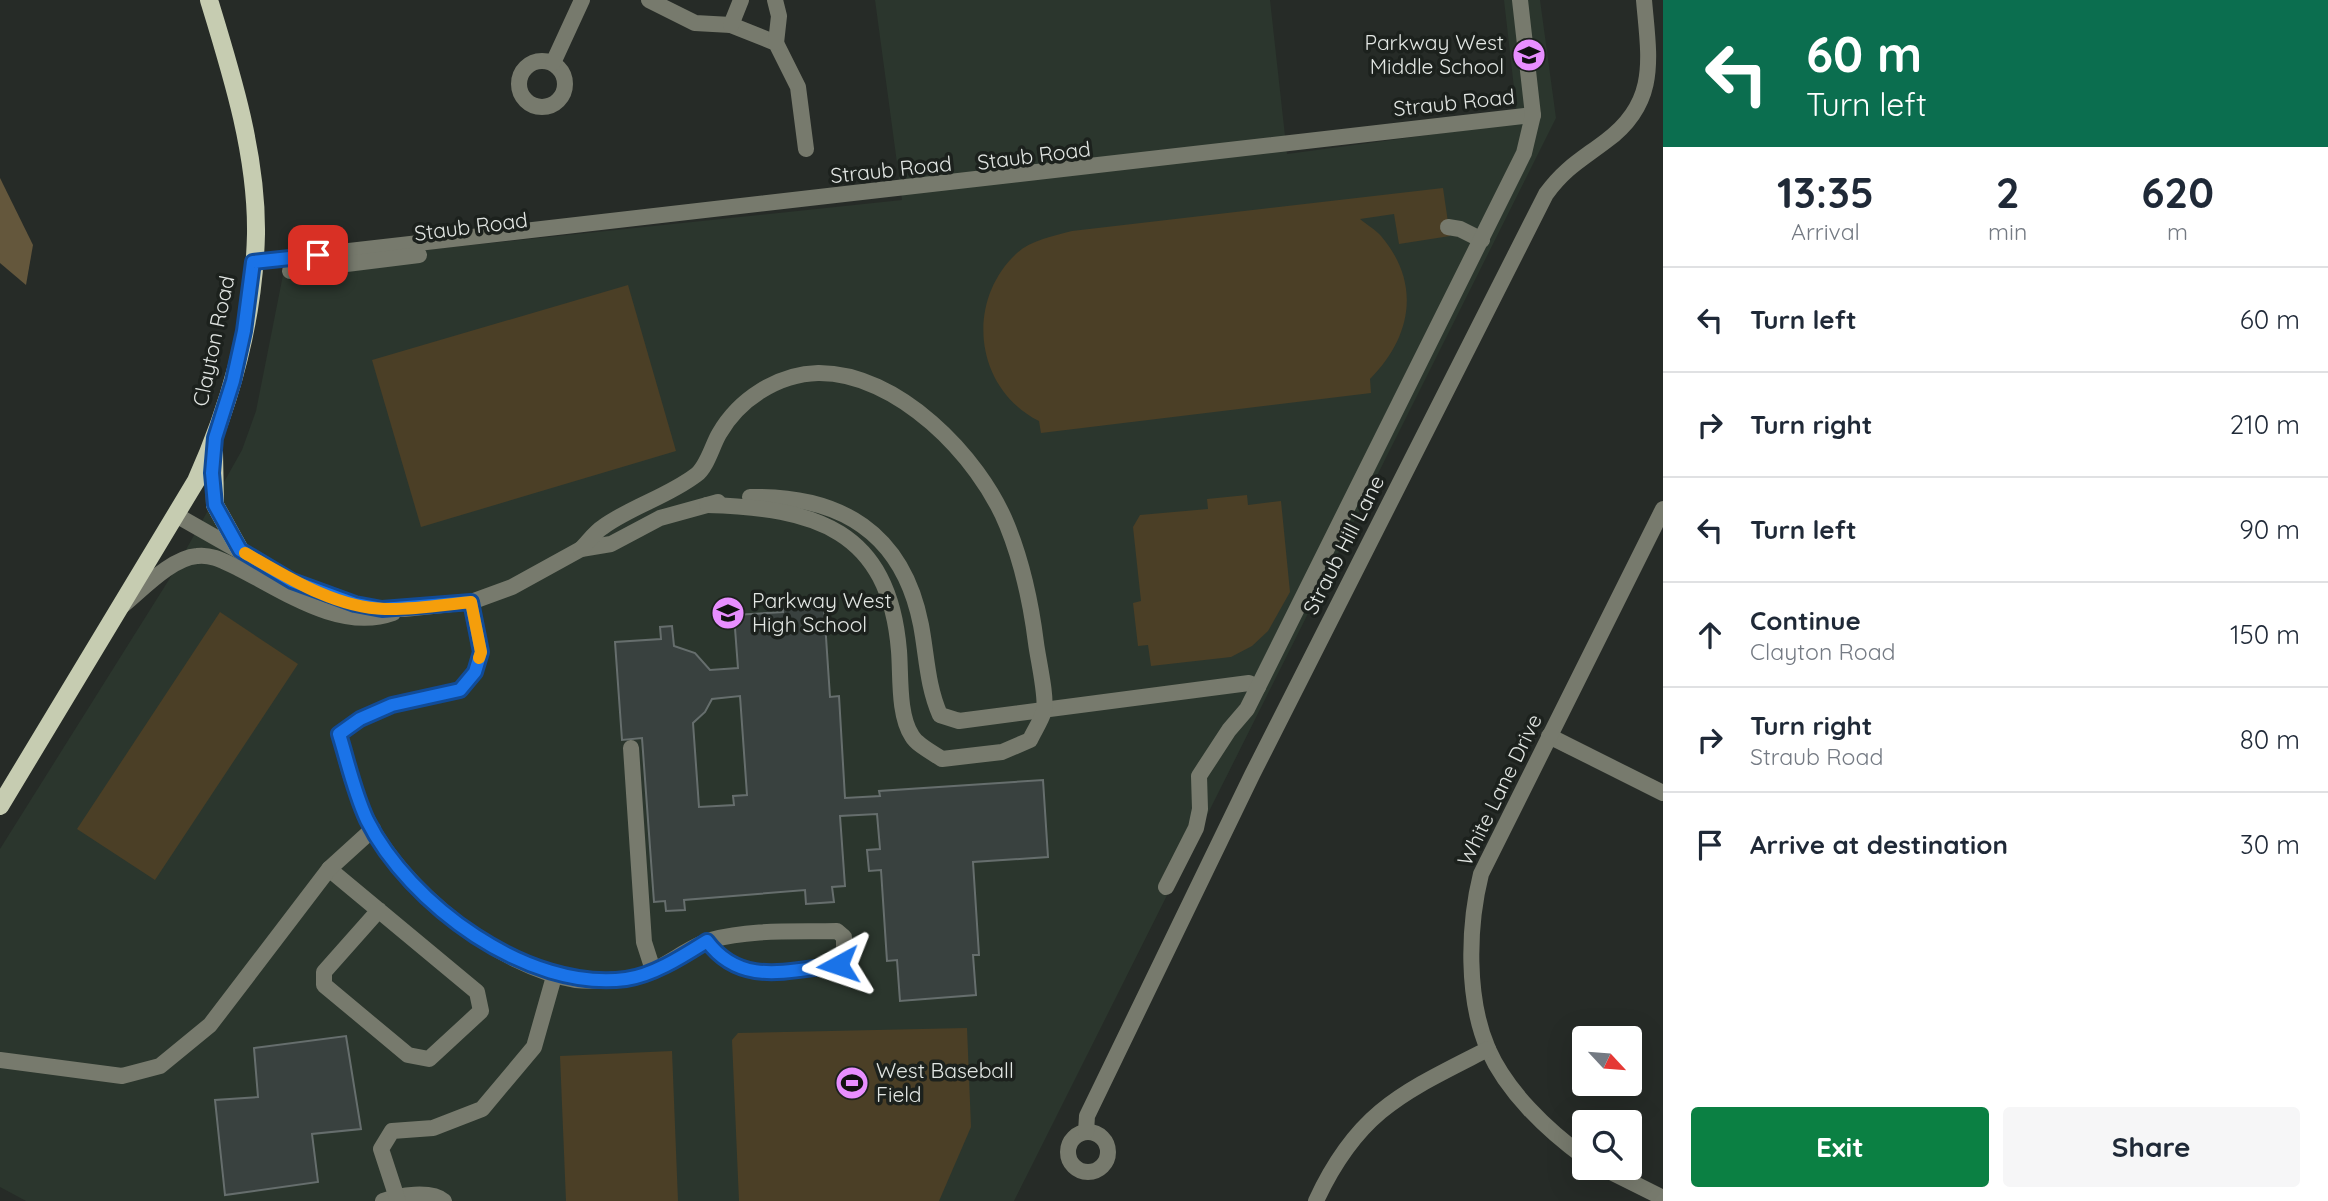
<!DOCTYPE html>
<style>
:root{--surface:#fff;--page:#f6f6f7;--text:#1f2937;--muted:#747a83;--line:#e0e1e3;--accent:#0b8043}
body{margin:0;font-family:Quicksand,sans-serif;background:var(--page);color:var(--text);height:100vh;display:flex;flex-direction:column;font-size:26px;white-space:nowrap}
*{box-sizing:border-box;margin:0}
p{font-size:23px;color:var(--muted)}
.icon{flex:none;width:38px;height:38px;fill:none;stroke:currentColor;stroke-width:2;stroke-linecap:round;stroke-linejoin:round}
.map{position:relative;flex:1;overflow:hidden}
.drawer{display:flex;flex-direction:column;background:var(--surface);width:665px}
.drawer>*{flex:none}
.hud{background:#0b6e4f;color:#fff;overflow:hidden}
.needle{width:46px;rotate:116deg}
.tools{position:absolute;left:1572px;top:1026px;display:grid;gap:14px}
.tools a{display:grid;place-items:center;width:70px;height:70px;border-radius:7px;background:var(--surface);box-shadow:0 7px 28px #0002;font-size:35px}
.pin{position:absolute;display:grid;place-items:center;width:60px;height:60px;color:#fff;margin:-30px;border-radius:14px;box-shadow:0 4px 10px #0006}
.me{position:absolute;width:77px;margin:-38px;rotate:265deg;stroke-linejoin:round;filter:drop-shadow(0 0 5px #0008)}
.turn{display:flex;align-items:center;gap:24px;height:147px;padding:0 28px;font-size:32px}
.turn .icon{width:91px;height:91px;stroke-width:2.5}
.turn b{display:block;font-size:49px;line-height:60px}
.eta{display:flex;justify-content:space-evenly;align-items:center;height:119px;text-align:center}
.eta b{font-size:42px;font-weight:700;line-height:49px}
.button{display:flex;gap:14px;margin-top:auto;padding:14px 28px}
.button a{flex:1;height:80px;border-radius:7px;background:var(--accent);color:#fff;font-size:28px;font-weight:700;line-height:80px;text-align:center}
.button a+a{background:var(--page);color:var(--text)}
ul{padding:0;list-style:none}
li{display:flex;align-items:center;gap:21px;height:105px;padding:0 28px;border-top:2px solid var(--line)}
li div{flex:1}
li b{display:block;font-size:26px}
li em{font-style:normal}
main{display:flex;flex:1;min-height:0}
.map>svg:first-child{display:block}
</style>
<main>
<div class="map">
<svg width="1663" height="1201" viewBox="0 0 1663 1201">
<rect width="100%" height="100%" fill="#262b27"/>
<!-- built -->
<path fill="#2b362d" d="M 875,0 L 1270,0 L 1287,154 L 1518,123 L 1504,0 L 1540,0 L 1556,118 L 1014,1201 L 26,1201 L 0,1187 L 0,849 L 170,578 L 242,450 L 256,411 L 283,275 L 290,265 L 300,263 L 902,200 Z"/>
<!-- green -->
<g fill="#4b3f26">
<path d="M 1443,188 L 1450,236 L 1399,244 L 1394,214 L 1360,219 C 1367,225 1376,230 1381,236 C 1422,284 1411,338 1370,379 L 1371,393 L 1041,433 L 1039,421 C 974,388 965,301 1017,253 C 1031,240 1054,236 1072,231 Z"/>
<path d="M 628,285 L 676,451 L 421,527 L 372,360 Z"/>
<path d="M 1247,495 L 1248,505 L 1281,501 L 1290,592 L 1268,631 L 1252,646 L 1231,657 L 1151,666 L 1148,645 L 1138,646 L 1133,603 L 1141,601 L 1133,527 L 1140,515 L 1208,509 L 1207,499 Z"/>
<path d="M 220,612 L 298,664 L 155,880 L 77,829 Z"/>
<path d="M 967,1028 L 971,1127 L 939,1201 L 739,1201 L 732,1040 L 738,1033 Z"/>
<path d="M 672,1051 L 678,1201 L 566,1201 L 560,1056 Z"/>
</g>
<!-- forest -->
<path fill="#64573c" d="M 0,178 L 33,245 L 26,285 L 0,263 Z"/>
<!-- building -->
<g fill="#39413f" stroke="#666e6d" stroke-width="2" fill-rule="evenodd">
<path d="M 800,597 L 801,609 L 824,607 L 830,697 L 839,696 L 845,798 L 880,796 L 879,791 L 1043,780 L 1048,857 L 973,862 L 979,955 L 973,955 L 976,995 L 900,1001 L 897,960 L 887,961 L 881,870 L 869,871 L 867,850 L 880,849 L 877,814 L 840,816 L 845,886 L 832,887 L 834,902 L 806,904 L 805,890 L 684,900 L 685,910 L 666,911 L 665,901 L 654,902 L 642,738 L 622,740 L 615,642 L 661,639 L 660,627 L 672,626 L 674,646 L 695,653 L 710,670 L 738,668 L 734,615 L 783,612 L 782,598 ZM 740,696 L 747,795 L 733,796 L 734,805 L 699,807 L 693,723 L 705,712 L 712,699 Z"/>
<path d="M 346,1036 L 361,1129 L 312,1134 L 318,1182 L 225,1195 L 215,1100 L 258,1097 L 254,1048 Z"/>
</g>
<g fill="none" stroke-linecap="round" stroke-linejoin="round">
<!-- minor -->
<g stroke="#777a6d" stroke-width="16">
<path d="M 649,0 L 695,23 L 731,25 L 776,43 L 798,87 L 806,149"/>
<path d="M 775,0 L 779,16 L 776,43"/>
<path d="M 731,25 L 741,0"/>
<circle cx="542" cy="84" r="23"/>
<path d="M 553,63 L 582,0"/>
<path d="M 1448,227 L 1460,229 L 1482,240"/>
<path d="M 253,262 L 1533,115"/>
<path d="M 290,271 L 419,255"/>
<path d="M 750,497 C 841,495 903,533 921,625 C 927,657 927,685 940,715 L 959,721 L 1249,683 L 1258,687"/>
<path d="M 176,515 L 292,581 L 355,604 L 382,609 L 404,609 L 471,602 L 512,587 L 581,549 L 611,544 L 660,518 L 718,502"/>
<path d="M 581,549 C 588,542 595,532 603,527 C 632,506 667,497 696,475 C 707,467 712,446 719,434 C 739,399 778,374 818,373 C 897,372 979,456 1007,525 C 1022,562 1031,603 1036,643 C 1038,659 1047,697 1044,711 C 1041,721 1034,731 1030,740 L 1002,752 L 942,759 C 933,753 917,745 912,736 C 898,715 901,676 899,651 C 889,529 815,508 707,505"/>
<path d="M 471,602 L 481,652 L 475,672 L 460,690 L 392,705 L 360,719 L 339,734 C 347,763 354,792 367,819 C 402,890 498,967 576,980 C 591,982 609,980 624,979 C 656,977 685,947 711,940 C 751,929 796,932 837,931 L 844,937 L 844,964 L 838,965 C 788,970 741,987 707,941"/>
<path d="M 122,606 C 142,590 171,558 197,556 C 212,554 225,562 238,568 C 284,591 340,632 393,613"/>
<path d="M 1549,736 L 1663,793"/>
<path d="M 631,748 L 644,942 L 653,970"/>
<path d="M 329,869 L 477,992 L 481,1011 L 429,1059 L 408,1055 L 324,985 L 324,972 L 379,910"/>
<path d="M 1166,887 L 1196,828 L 1200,809 L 1199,776 L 1229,730 L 1247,709 L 1524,153 L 1533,115 L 1520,0"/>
<path d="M 0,1060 L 122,1076 L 160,1066 L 210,1025 L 329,869 L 373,829"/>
<circle cx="1088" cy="1152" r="20"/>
<path d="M 1086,1132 L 1087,1116 L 1252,775 L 1546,194 C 1565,168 1581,160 1606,141 C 1659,102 1649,58 1644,0"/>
<path d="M 1584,1157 C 1547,1130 1507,1092 1488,1049 C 1466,998 1468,926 1481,874 L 1663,509"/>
<path d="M 1601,1167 L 1663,1198"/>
<path d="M 383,1201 C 399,1195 431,1190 444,1201"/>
<path d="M 398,1201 L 381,1149 L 392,1131 L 433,1128 L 482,1109 L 534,1047 L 555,973"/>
<path d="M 1316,1201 C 1358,1110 1404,1092 1488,1049"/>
</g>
<!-- major -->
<g stroke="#c6ccb1" stroke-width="18">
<path d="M 214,452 L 215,505 L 240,550"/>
<path d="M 0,806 L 196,481 C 230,405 254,319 256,234 C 257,155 232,75 209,0"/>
</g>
</g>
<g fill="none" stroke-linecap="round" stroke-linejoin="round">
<defs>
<path id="route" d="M 318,255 L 253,262 L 244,331 L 233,381 L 215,438 L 212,473 L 215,505 L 240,550 L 292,581 L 355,604 L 382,609 L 471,602 L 481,652 L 475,672 L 460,690 L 392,705 L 360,719 L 339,734 C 348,763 354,792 367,820 C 409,904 528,992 626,979 C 654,975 683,956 707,941 C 741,987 788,970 838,965"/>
</defs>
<!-- route casing -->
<use href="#route" stroke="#114b97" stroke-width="18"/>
<!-- route -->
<use href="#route" stroke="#1a73e8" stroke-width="12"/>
<!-- slow -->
<path stroke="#f59e0b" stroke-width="12" d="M 245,553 C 287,577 335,608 385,609 C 413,610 442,605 471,602 L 481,652 L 479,658"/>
</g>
<!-- icons -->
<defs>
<symbol id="school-disc" viewBox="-11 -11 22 22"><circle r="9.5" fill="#e88eff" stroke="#1c211d"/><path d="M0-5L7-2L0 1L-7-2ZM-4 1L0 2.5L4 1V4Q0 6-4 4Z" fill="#111"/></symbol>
<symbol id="stadium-disc" viewBox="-11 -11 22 22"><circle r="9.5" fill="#e88eff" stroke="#1c211d"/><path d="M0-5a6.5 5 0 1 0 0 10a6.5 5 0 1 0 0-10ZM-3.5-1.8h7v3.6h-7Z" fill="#111"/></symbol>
</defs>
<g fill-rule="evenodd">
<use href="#school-disc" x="1510" y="36" width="38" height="38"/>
<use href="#school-disc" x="709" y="594" width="38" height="38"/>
<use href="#stadium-disc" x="833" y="1064" width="38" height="38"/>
</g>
<g text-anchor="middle" stroke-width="7" stroke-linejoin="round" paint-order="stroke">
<!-- poi labels -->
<g font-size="21" fill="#e2e6e3" stroke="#1c211d" text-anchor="start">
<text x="1504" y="50" text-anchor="end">Parkway West<tspan x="1504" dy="24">Middle School</tspan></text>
<text x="752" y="608">Parkway West<tspan x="752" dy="24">High School</tspan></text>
<text x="876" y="1078">West Baseball<tspan x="876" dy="24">Field</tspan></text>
</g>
<!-- street labels -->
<g font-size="21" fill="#e2e6e3" stroke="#1c211d">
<text transform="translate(1454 103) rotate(-6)" y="7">Straub Road</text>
<text transform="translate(1034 156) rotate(-7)" y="7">Staub Road</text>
<text transform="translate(891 170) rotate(-6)" y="7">Straub Road</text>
<text transform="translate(471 227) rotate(-7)" y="7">Staub Road</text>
<text transform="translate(214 341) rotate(-78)" y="7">Clayton Road</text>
<text transform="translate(1344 545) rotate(-63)" y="7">Straub Hill Lane</text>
<text transform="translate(1500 790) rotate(-64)" y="7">White Lane Drive</text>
</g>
</g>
</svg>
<div class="tools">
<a><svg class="needle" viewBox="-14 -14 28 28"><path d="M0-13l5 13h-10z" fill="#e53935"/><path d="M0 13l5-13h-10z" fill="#747a83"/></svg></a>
<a><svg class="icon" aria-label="search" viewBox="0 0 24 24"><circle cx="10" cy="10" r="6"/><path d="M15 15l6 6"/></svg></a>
</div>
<div class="pin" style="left:318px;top:255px;background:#d93025"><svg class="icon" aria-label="arrive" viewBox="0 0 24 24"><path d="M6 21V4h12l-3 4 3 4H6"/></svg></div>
<svg class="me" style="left:838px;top:965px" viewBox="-20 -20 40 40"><path d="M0-17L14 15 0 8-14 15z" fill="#1a73e8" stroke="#fff" stroke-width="4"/></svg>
</div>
<section class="drawer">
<div class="hud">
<div class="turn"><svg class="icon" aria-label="left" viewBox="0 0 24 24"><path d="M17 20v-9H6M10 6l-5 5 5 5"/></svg><div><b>60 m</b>Turn left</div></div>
</div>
<div class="eta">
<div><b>13:35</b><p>Arrival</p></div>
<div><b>2</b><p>min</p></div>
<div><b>620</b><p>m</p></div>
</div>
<ul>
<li><svg class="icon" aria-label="left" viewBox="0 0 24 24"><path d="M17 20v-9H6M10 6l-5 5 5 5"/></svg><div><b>Turn left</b></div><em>60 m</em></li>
<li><svg class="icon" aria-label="right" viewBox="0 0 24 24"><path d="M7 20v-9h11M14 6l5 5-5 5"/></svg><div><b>Turn right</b></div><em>210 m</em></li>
<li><svg class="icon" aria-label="left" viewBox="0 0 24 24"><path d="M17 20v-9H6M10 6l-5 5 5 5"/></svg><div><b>Turn left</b></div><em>90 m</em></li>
<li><svg class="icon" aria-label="ahead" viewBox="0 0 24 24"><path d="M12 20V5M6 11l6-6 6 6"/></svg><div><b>Continue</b><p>Clayton Road</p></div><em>150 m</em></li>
<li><svg class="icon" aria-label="right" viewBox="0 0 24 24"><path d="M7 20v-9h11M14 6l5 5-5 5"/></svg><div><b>Turn right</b><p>Straub Road</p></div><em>80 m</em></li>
<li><svg class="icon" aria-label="arrive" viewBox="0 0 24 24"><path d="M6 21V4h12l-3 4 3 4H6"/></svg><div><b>Arrive at destination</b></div><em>30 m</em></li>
</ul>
<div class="button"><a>Exit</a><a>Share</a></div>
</section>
</main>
